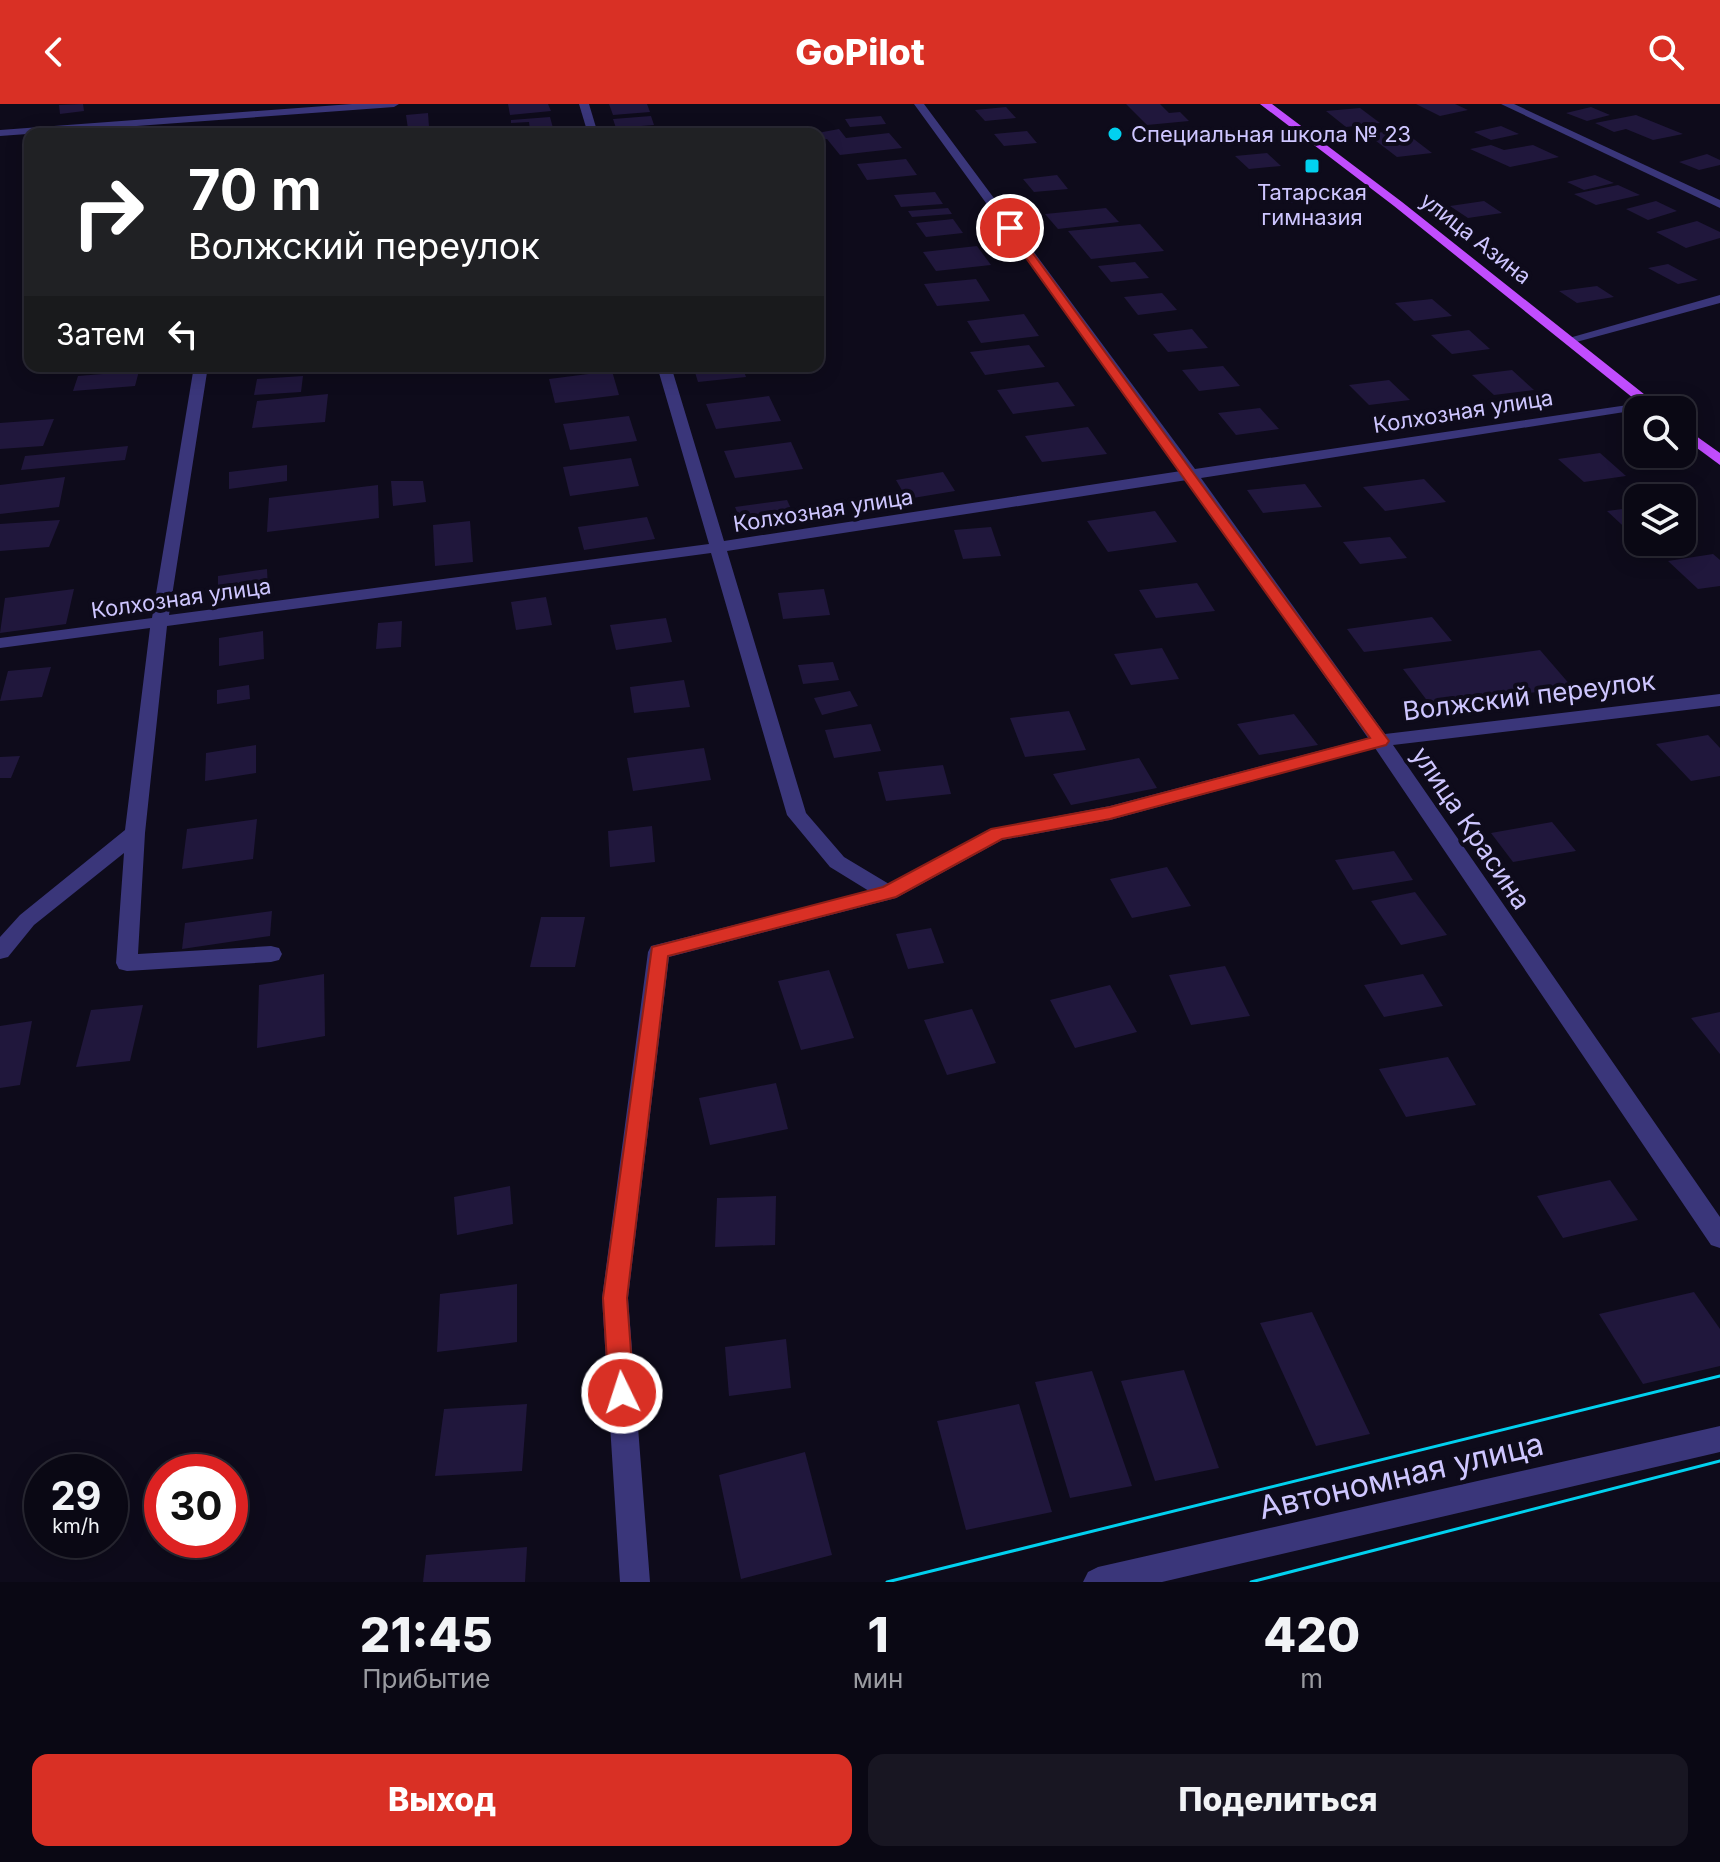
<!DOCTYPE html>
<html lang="ru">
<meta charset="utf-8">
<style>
:root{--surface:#0a0814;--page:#181622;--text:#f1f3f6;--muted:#999aa0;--line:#2a2934;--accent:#d93025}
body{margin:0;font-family:Inter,sans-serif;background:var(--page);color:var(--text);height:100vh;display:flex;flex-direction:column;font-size:30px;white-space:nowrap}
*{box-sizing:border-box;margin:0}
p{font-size:26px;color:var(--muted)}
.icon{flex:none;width:44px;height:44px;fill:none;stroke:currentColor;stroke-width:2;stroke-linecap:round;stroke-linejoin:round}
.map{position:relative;height:1478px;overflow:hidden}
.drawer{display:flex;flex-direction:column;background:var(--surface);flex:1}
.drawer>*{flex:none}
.guide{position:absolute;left:24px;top:24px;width:800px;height:244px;border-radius:16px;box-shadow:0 4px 20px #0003,0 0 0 2px var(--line);background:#202124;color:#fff;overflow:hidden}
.fabs{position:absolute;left:1624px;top:292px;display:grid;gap:16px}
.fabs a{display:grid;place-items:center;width:72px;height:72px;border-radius:16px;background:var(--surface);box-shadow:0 4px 20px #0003,0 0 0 2px var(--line);font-size:40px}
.speed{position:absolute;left:24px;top:1350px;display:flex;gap:16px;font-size:40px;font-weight:700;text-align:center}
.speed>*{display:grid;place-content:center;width:104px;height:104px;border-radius:50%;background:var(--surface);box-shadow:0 4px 20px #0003,0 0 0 2px var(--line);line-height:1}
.speed small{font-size:20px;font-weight:400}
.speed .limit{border:12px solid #d22;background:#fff;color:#111}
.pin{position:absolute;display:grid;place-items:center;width:68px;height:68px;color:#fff;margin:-34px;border:4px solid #fff;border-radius:50%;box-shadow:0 2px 8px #0007}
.me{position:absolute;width:88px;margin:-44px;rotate:356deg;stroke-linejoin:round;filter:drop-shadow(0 0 6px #0008)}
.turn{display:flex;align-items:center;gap:28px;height:168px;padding:0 32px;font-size:36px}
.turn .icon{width:104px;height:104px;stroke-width:2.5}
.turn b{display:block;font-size:56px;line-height:68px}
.then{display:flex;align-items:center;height:76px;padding:0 32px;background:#0003;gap:16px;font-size:30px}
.eta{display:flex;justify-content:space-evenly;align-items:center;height:136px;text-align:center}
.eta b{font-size:48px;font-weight:800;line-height:56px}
.primary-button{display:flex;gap:16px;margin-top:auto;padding:16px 32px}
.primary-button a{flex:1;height:92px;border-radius:16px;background:var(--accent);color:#fff;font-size:32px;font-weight:800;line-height:92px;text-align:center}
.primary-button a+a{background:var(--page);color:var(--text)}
header{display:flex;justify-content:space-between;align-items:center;height:104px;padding:0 32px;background:var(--accent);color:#fff;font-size:36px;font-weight:800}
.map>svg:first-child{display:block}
</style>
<header><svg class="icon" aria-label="back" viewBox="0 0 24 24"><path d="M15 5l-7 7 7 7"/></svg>GoPilot<svg class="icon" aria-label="search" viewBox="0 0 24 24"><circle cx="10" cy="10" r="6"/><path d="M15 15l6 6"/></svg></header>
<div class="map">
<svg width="1720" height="1478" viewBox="0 0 1720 1478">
<rect width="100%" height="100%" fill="#0e0b1b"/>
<!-- building -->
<g fill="#20173c">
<path d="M 83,0 L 84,7 L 60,10 L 59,1 Z"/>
<path d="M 508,0 L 548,0 L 551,7 L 510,11 Z"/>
<path d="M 609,0 L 647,0 L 650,8 L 613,11 Z"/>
<path d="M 1126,0 L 1160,0 L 1169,9 L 1180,8 L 1189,17 L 1147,21 Z"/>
<path d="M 1416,0 L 1455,0 L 1468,6 L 1440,12 Z"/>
<path d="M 1006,3 L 1016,14 L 985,17 L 975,6 Z"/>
<path d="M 1591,3 L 1610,11 L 1587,17 L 1566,9 Z"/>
<path d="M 1360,4 L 1380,19 L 1346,23 L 1326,7 Z"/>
<path d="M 428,9 L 429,23 L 408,25 L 406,11 Z"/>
<path d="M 1636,11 L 1683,30 L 1653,36 L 1626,25 L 1614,28 L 1595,19 Z"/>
<path d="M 651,12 L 654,21 L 616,24 L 613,15 Z"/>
<path d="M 881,12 L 886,20 L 850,23 L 845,15 Z"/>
<path d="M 550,13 L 553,24 L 530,26 L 529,18 L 511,19 L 511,16 Z"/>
<path d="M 1501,22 L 1519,30 L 1491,36 L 1474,28 Z"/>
<path d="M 839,25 L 846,34 L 889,29 L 902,44 L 840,51 L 827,35 L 818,36 L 818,30 L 812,30 Z"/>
<path d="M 1243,25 L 1257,37 L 1225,40 L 1212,28 Z"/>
<path d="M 1402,26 L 1432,49 L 1397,53 L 1367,30 Z"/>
<path d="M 1027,27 L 1037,39 L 1004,42 L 994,30 Z"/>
<path d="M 1491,41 L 1504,46 L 1533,41 L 1559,53 L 1510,63 L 1470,45 Z"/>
<path d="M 1267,49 L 1281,62 L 1249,65 L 1235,52 Z"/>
<path d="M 1707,50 L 1720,56 L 1720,61 L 1699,66 L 1679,58 Z"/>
<path d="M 906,55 L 917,71 L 867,76 L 857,60 Z"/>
<path d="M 1057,71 L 1068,85 L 1034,88 L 1023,75 Z"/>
<path d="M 1595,71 L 1614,79 L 1584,86 L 1567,78 Z"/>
<path d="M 1618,81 L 1640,91 L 1596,101 L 1574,90 Z"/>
<path d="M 1305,82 L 1321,96 L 1287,99 L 1271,85 Z"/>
<path d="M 935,88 L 943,100 L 901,103 L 894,91 Z"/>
<path d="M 1484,97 L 1502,109 L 1468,114 L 1450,102 Z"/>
<path d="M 1656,97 L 1677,107 L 1648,116 L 1626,105 Z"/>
<path d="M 948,104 L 952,110 L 912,113 L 908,107 Z"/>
<path d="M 1106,104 L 1119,118 L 1058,125 L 1045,110 Z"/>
<path d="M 953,115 L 963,129 L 926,133 L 916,119 Z"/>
<path d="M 1697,117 L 1720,128 L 1720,134 L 1686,144 L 1656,128 Z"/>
<path d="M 1140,120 L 1164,147 L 1091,155 L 1068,127 Z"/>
<path d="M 977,142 L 991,161 L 936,167 L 923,148 Z"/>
<path d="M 1135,158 L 1149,174 L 1111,178 L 1098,162 Z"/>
<path d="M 1668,160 L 1698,176 L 1678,180 L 1648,164 Z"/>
<path d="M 976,175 L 990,197 L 937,202 L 924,180 Z"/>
<path d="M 1597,182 L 1614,193 L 1577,199 L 1559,187 Z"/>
<path d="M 1162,189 L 1177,206 L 1138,211 L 1124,193 Z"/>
<path d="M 1432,195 L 1452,212 L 1414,217 L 1395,199 Z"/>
<path d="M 1024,210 L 1039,232 L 981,239 L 967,217 Z"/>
<path d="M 1192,225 L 1208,244 L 1168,248 L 1153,230 Z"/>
<path d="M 1469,226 L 1490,245 L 1452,250 L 1431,231 Z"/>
<path d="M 1029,241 L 1045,263 L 985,271 L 970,248 Z"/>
<path d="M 693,262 L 742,262 L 746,273 L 698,278 Z"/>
<path d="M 1223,262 L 1240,282 L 1199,287 L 1182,266 Z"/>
<path d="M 1512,266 L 1534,286 L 1494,291 L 1472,271 Z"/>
<path d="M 139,267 L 135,282 L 73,287 L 78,272 Z"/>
<path d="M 612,267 L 619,291 L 555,299 L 549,275 Z"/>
<path d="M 303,272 L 301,288 L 254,291 L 257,275 Z"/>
<path d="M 1389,276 L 1410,296 L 1369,301 L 1349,281 Z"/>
<path d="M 1058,278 L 1075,302 L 1013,310 L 997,286 Z"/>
<path d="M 328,290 L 325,318 L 252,324 L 257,297 Z"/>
<path d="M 769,292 L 781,317 L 716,325 L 706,300 Z"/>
<path d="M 1260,304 L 1279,325 L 1236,331 L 1218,309 Z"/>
<path d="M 629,312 L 637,337 L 570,346 L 563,320 Z"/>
<path d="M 54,315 L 43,342 L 0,345 L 0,319 Z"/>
<path d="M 1088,323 L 1107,350 L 1042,358 L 1025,332 Z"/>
<path d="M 791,338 L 803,365 L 735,374 L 724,347 Z"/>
<path d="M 128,342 L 125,356 L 21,366 L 25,352 Z"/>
<path d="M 1600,349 L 1626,372 L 1584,378 L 1558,355 Z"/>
<path d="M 631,354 L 639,382 L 570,392 L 563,363 Z"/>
<path d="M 287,361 L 287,377 L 229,385 L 229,368 Z"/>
<path d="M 943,368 L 955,387 L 907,395 L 896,376 Z"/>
<path d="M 65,373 L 59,403 L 0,410 L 0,381 Z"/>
<path d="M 1424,375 L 1446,398 L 1385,407 L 1363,383 Z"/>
<path d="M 391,377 L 423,377 L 426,398 L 393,402 Z"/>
<path d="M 1305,380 L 1322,403 L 1263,409 L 1247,386 Z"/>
<path d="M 378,381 L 379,414 L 267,428 L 269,394 Z"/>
<path d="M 787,396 L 795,413 L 742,420 L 735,403 Z"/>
<path d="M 1638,403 L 1638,433 L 1635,433 L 1607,407 Z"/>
<path d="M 1155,407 L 1177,438 L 1108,448 L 1087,417 Z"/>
<path d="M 647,413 L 655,435 L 584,446 L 578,423 Z"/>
<path d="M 60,416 L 49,443 L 0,447 L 0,420 Z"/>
<path d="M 470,417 L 473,458 L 435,462 L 433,421 Z"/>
<path d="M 991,423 L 1001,452 L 963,455 L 954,426 Z"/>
<path d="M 1390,433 L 1407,454 L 1360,460 L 1343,438 Z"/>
<path d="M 1713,450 L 1720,456 L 1720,482 L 1698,485 L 1668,457 Z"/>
<path d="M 267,465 L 268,485 L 218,492 L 218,472 Z"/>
<path d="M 1197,479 L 1215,507 L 1156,514 L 1139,486 Z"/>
<path d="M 74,485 L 66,520 L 0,529 L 5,494 Z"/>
<path d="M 824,485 L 830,511 L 783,515 L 778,489 Z"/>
<path d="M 546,493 L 552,521 L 516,526 L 511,498 Z"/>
<path d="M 1432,513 L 1452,537 L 1364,548 L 1347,525 Z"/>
<path d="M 666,514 L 672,538 L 616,546 L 610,521 Z"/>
<path d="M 402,517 L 401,543 L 376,545 L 378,519 Z"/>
<path d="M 263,527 L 264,555 L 219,562 L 219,534 Z"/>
<path d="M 1162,544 L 1179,575 L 1131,581 L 1114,550 Z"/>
<path d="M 1540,546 L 1572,583 L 1432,603 L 1403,565 Z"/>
<path d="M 833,558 L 839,576 L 803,580 L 798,561 Z"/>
<path d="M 51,563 L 42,593 L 0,597 L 8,567 Z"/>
<path d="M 684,576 L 690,603 L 634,609 L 630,583 Z"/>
<path d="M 249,581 L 250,595 L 217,600 L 217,586 Z"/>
<path d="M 850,587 L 858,602 L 822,611 L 814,594 Z"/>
<path d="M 1069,607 L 1086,646 L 1025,653 L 1010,614 Z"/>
<path d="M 1294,610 L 1318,641 L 1259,651 L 1237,620 Z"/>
<path d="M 871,620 L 881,647 L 834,654 L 825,626 Z"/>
<path d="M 1708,631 L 1720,644 L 1720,672 L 1691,677 L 1656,640 Z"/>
<path d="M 256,641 L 256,669 L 205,677 L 206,649 Z"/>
<path d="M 704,644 L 711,676 L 633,687 L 627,654 Z"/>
<path d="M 20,652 L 11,674 L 0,674 L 0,653 Z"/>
<path d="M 1139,654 L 1157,684 L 1071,701 L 1053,670 Z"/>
<path d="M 943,661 L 951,690 L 886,697 L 878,668 Z"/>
<path d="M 257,715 L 253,755 L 182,765 L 187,725 Z"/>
<path d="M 1552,718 L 1576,747 L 1513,758 L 1491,729 Z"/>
<path d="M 652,722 L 655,758 L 610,763 L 608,727 Z"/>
<path d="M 1394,747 L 1413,776 L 1353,786 L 1335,756 Z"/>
<path d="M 1167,763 L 1191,802 L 1132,814 L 1110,775 Z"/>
<path d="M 1415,788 L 1447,831 L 1401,841 L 1371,797 Z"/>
<path d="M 272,807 L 270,832 L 182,845 L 185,819 Z"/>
<path d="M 541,813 L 585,813 L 575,863 L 530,863 Z"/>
<path d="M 931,824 L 944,859 L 908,865 L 896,830 Z"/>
<path d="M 1225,862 L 1250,912 L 1191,921 L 1169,871 Z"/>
<path d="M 829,866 L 854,934 L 801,946 L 778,877 Z"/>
<path d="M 324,870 L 325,932 L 257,944 L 259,881 Z"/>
<path d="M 1423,870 L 1443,902 L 1384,913 L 1364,881 Z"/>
<path d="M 1110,881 L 1137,928 L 1075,944 L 1050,896 Z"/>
<path d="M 143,901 L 130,957 L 76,963 L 91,906 Z"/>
<path d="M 972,905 L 996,959 L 947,971 L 924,916 Z"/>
<path d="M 1720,908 L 1720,950 L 1691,914 Z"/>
<path d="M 32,917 L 20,981 L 0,984 L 0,922 Z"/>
<path d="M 1448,953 L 1476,1001 L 1406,1013 L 1379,965 Z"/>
<path d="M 776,979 L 788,1025 L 710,1041 L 699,994 Z"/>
<path d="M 1610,1076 L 1638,1116 L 1563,1134 L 1537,1092 Z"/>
<path d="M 510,1082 L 513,1120 L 457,1131 L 454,1093 Z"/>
<path d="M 776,1092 L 775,1141 L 715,1143 L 717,1094 Z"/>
<path d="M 517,1180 L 517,1238 L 437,1248 L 440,1190 Z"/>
<path d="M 1694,1188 L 1720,1225 L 1720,1262 L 1643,1280 L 1599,1210 Z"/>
<path d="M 1312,1208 L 1370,1330 L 1316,1342 L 1260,1219 Z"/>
<path d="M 786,1235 L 791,1284 L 729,1292 L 725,1243 Z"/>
<path d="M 1184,1266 L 1219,1364 L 1155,1377 L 1121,1277 Z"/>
<path d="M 1092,1267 L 1132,1382 L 1070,1394 L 1035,1278 Z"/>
<path d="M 527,1300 L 522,1367 L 435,1372 L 444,1305 Z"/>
<path d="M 1019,1300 L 1052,1408 L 966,1426 L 937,1317 Z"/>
<path d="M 805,1348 L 832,1451 L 741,1475 L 719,1371 Z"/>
<path d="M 527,1443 L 525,1478 L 423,1478 L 426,1451 Z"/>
</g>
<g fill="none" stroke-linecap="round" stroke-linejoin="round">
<!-- street -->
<g fill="#3a367a" fill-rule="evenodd">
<path d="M 352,0 L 399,0 L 394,3 L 0,32 L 0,26 Z"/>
<path d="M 579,0 L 589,0 L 598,30 L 588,30 Z"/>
<path d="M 914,0 L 924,0 L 1195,365 L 1655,297 L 1657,300 L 1650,304 L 1201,374 L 1385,630 L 1720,590 L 1720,602 L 1393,641 L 1720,1113 L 1720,1144 L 1711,1141 L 1375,644 L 1110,716 L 1002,736 L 896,794 L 669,853 L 628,1194 L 650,1478 L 620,1478 L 602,1194 L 648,848 L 651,842 L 659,840 L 869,787 L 830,763 L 787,711 L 711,449 L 167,522 L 145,729 L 138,850 L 271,842 L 279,844 L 282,850 L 279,856 L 271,858 L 127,867 L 119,865 L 116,859 L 124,749 L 34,821 L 8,853 L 0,855 L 0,833 L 20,811 L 125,726 L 150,524 L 0,544 L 0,534 L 152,514 L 194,262 L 208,262 L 169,511 L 709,440 L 657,262 L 671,262 L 724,437 L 1181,367 ZM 1187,376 L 1368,634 L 1110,702 L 990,725 L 889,780 L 844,753 L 806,709 L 727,447 Z"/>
<path d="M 1501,0 L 1514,0 L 1720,96 L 1720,104 Z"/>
<path d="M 1720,191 L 1720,199 L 1569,240 L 1562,236 Z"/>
<path d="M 1720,1322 L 1720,1348 L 1162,1478 L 1083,1478 L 1088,1468 L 1098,1463 Z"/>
</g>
<!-- primary -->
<g fill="#c14dfe" fill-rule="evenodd">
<path d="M 1260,0 L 1272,0 L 1402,98 L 1664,306 L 1648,306 L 1394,102 Z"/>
<path d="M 1682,322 L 1720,349 L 1720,361 L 1682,333 Z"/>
</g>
<!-- tram -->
<g stroke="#01d1ef" stroke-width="3">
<path d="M 887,1478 L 1720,1272"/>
<path d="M 1251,1478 L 1720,1357"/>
</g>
</g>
<!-- route -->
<path fill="#d93025" stroke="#8d1f18" stroke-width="2" d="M 1010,121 L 1013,122 L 1389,637 L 1386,641 L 1110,715 L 1002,735 L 896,793 L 668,852 L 627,1194 L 634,1289 L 630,1297 L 622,1300 L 613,1297 L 609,1289 L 603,1194 L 652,843 L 883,783 L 991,725 L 1110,703 L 1370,634 L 1006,126 L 1004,124 Z"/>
<!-- markers -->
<g fill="#01d1ef" stroke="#0e0b1b" stroke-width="3">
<circle cx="1115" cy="30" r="8"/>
<rect x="1304" y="54" width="16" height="16" rx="4"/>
</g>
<g text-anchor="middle" stroke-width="8" stroke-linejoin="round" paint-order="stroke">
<!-- far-poi labels -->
<g font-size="22" fill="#cec6ff" stroke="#0e0b1b" text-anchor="start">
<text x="1131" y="38">Специальная школа № 23</text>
<text x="1312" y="96" text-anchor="middle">Татарская<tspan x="1312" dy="25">гимназия</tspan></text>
</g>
<!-- far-street labels -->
<g font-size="22" fill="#cec6ff" stroke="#0e0b1b">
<text transform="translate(1476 134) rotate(38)" y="8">улица Азина</text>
<text transform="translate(1463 307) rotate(-9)" y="8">Колхозная улица</text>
<text transform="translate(823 406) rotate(-9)" y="8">Колхозная улица</text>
<text transform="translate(181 494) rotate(-8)" y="8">Колхозная улица</text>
</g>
<!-- street labels -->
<g font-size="26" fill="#cec6ff" stroke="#0e0b1b">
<text transform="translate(1529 592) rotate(-7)" y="9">Волжский переулок</text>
<text transform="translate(1471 724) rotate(56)" y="9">улица Красина</text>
</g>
<!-- near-street labels -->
<g font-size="32" fill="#cec6ff" stroke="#0e0b1b">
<text transform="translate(1401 1372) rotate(-13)" y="11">Автономная улица</text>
</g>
</g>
</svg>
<div class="fabs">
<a><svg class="icon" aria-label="search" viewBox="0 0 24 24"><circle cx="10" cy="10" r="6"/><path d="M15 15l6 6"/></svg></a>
<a><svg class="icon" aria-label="layers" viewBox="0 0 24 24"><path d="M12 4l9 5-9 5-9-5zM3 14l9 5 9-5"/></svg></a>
</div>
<div class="speed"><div>29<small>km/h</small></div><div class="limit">30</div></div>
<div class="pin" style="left:1010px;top:124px;background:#d93025"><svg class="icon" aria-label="arrive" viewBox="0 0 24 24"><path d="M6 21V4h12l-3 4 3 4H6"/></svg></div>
<svg class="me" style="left:622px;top:1289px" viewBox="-20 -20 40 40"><circle r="17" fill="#d93025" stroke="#fff" stroke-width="3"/><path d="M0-11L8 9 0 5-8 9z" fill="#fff"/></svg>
<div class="guide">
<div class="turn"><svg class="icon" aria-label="right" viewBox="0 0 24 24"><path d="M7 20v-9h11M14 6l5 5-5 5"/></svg><div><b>70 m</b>Волжский переулок</div></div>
<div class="then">Затем<svg class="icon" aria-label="left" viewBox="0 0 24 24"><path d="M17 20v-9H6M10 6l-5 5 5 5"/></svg></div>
</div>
</div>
<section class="drawer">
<div class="eta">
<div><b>21:45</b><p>Прибытие</p></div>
<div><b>1</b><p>мин</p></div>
<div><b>420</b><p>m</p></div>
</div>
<div class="primary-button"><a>Выход</a><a>Поделиться</a></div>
</section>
